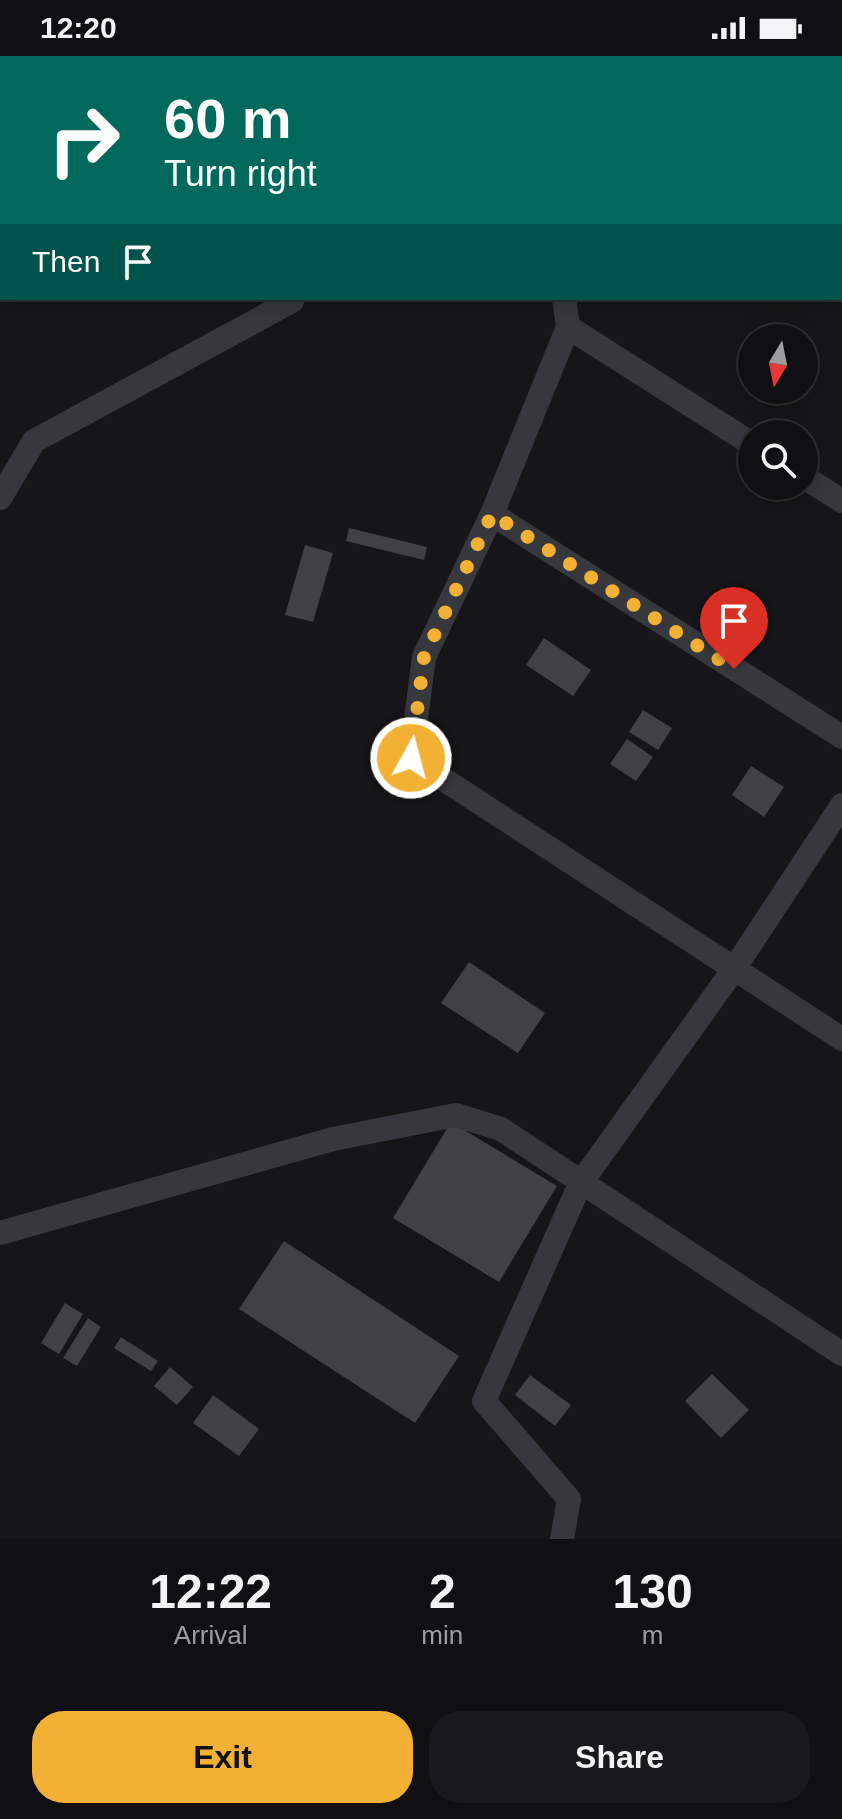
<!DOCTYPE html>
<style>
:root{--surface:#101012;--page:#19191b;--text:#f1f3f6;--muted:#9c9d9f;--line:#303032;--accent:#f2b134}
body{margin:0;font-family:Helvetica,sans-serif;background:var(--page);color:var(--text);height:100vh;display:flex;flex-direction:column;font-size:30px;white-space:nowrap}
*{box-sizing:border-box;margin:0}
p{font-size:26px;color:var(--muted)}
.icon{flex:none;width:44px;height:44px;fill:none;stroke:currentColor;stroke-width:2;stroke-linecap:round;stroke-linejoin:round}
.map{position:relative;height:1483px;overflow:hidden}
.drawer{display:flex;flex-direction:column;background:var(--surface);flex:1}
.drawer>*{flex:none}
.guide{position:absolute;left:0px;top:0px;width:842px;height:244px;box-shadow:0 4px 20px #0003,0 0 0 2px var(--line);background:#00695c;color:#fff;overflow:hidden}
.needle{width:52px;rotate:190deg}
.controls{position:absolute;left:738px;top:268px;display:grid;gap:16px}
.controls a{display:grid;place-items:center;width:80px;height:80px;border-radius:50%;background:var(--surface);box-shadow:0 4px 20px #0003,0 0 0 2px var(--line);font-size:40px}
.pin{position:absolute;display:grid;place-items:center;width:68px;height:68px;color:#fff;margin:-82px -34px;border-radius:50% 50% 50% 0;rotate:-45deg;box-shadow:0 0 8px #0007}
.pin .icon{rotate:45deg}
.me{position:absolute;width:88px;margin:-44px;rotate:7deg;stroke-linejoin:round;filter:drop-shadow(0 0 6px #0008)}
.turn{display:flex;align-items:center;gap:28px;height:168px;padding:0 32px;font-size:36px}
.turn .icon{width:104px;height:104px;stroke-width:2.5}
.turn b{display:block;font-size:56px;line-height:68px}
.then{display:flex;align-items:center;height:76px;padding:0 32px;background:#0003;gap:16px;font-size:30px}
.eta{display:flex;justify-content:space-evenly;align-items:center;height:136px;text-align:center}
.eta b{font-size:48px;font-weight:800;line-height:56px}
.primary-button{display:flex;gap:16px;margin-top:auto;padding:16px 32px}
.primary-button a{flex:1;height:92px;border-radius:32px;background:var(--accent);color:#111;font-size:32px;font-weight:800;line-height:92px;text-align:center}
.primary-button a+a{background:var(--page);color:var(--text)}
.status{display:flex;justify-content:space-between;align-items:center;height:56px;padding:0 40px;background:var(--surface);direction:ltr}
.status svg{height:22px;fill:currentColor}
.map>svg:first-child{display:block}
</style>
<div class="status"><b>12:20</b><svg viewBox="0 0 49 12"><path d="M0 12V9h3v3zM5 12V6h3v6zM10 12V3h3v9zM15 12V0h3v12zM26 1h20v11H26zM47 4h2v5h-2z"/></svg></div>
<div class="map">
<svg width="842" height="1483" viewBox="0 0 842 1483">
<rect width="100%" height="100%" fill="#161618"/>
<!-- building -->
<g fill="#404145">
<path d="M 349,472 L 427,491 L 424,504 L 346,485 Z"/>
<path d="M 305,489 L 333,497 L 313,566 L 285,559 Z"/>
<path d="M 544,582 L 591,614 L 573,640 L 526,609 Z"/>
<path d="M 643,654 L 672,672 L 658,694 L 629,676 Z"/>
<path d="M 627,683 L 653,701 L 636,725 L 610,708 Z"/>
<path d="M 751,710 L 784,731 L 764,761 L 732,739 Z"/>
<path d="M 469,906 L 545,957 L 518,997 L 441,947 Z"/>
<path d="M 451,1066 L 557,1130 L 499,1226 L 393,1162 Z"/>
<path d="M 284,1185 L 459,1300 L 415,1367 L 239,1253 Z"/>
<path d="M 65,1247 L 83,1258 L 59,1298 L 41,1287 Z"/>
<path d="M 88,1262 L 101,1271 L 77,1310 L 63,1302 Z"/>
<path d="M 121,1281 L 158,1305 L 151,1315 L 114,1292 Z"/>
<path d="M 170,1311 L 193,1331 L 177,1349 L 154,1330 Z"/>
<path d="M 712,1318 L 749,1354 L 721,1382 L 685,1345 Z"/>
<path d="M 530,1319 L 571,1349 L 555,1370 L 515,1339 Z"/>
<path d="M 213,1339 L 259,1373 L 239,1400 L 193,1367 Z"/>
</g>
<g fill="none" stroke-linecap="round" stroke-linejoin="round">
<!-- street -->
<g stroke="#37383d" stroke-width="24">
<path d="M 381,0 L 403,2"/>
<path d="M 840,181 L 842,182"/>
<path d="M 564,242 L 568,271 L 492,458 L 424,601 L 411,702 L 842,983"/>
<path d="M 568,271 L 752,388"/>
<path d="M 804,421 L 842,445"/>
<path d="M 0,442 L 34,385 L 292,245 L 293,242"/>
<path d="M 492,458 L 842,681"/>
<path d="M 0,1177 L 333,1083 L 456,1059 L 501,1073 L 842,1298"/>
<path d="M 562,1483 L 569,1443 L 484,1345 L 580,1128 L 734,913 L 842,749"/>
</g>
</g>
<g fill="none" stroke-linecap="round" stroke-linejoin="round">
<!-- route -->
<path stroke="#f2b134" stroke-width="14" stroke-dasharray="0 25.2" d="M 411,702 L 424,601 L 492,458 L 734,613"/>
</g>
</svg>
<div class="controls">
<a><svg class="needle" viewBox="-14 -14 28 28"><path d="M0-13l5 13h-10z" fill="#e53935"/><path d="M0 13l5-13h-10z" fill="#9c9d9f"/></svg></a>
<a><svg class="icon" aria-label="search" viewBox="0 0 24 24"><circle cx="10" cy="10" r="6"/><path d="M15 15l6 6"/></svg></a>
</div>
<div class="pin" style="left:734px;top:613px;background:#d93025"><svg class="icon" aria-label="arrive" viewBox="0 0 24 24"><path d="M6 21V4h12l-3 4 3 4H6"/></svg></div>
<svg class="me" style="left:411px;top:702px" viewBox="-20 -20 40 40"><circle r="17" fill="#f2b134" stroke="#fff" stroke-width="3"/><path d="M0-11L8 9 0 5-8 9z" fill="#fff"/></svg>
<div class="guide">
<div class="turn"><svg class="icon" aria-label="right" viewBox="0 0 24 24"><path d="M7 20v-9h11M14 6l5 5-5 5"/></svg><div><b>60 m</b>Turn right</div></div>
<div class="then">Then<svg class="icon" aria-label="arrive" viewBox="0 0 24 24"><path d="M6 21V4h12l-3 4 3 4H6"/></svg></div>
</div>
</div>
<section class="drawer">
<div class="eta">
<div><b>12:22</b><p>Arrival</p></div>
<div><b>2</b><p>min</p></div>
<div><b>130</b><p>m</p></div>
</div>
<div class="primary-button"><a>Exit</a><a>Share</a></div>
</section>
